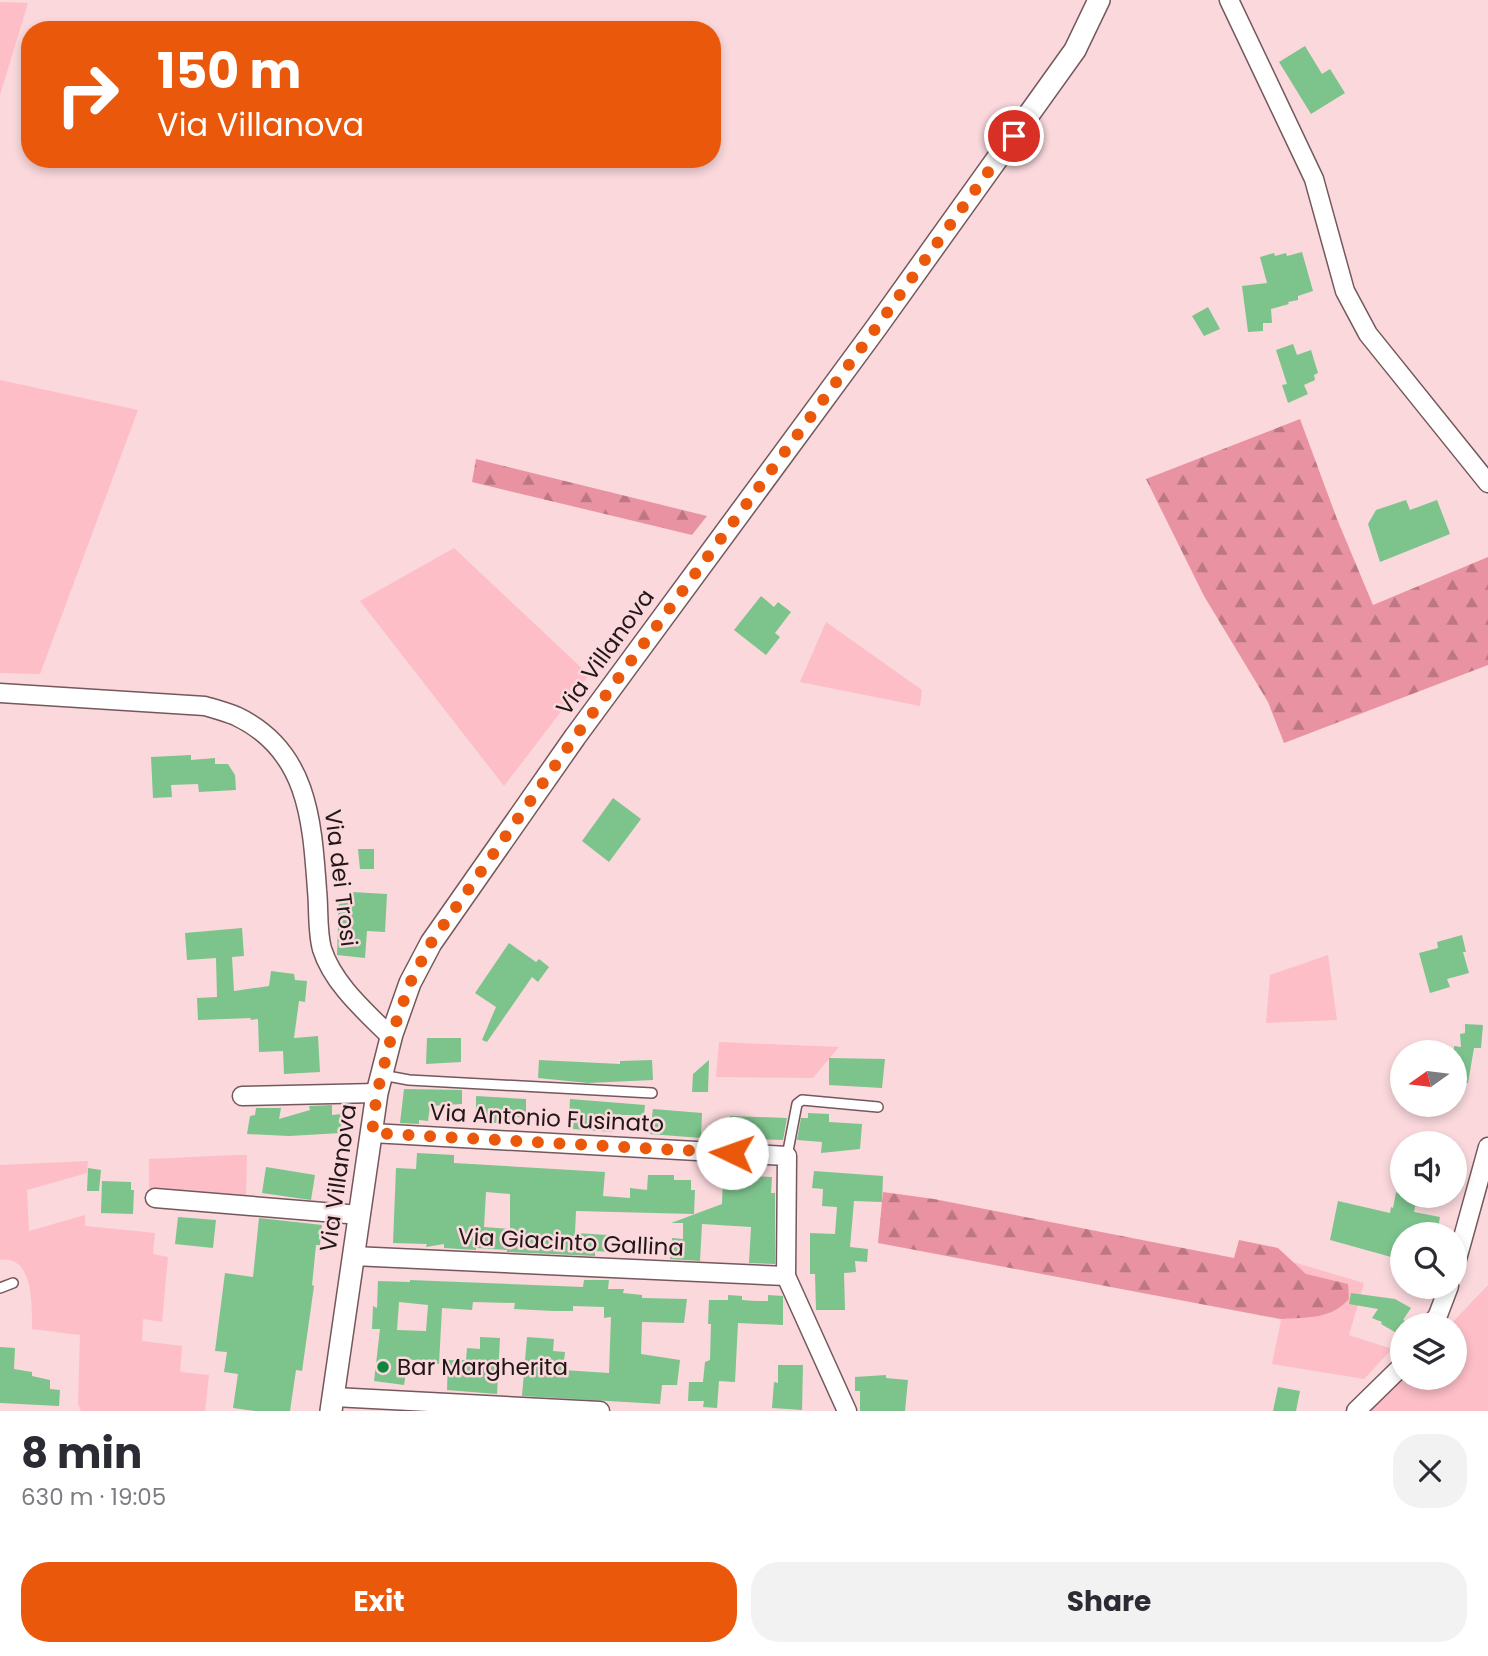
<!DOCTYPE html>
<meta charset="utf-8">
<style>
:root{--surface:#fff;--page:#f2f2f3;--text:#2b2b33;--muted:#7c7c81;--accent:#ea580c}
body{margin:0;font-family:Poppins,sans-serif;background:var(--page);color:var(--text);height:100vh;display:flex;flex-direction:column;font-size:26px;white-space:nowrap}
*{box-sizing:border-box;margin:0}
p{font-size:23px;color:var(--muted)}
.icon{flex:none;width:38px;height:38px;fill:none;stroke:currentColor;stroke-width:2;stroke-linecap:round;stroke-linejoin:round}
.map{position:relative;height:1411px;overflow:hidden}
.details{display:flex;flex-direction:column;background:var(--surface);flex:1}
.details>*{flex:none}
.guide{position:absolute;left:21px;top:21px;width:700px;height:147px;border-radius:28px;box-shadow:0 4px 10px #0003;background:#ea580c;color:#fff;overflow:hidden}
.needle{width:46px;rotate:256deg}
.tools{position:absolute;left:1390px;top:1040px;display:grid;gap:14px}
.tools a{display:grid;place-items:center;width:77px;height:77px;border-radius:50%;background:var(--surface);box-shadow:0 4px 10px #0003;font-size:35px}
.pin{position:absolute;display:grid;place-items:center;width:60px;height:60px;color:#fff;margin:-30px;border:4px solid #fff;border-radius:50%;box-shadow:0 2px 7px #0007}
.me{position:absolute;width:77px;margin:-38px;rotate:273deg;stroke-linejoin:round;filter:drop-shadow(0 0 5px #0008)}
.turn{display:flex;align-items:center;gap:24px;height:147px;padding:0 21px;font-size:32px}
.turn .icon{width:91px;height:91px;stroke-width:2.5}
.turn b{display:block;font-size:49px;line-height:60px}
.round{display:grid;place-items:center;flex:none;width:74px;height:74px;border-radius:28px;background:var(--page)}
.headline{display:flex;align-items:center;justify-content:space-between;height:119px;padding:0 21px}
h1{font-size:42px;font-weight:700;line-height:52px}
.button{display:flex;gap:14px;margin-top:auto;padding:14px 21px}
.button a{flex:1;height:80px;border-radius:28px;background:var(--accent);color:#fff;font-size:28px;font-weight:700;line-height:80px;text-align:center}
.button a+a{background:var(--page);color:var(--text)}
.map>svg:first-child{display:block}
</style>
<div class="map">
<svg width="1488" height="1411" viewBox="0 0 1488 1411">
<defs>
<pattern id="forest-firs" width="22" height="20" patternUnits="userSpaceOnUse" patternTransform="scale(1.75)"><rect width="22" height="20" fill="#e993a2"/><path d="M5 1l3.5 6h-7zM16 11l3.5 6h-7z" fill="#bc7783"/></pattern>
</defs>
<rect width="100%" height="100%" fill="#fad8dc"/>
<!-- green -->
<g fill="#fdbec8">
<path d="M 0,2 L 28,3 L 0,95 Z"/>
<path d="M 0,380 L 138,410 L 40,674 L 0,673 Z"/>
<path d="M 454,548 L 589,675 L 504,786 L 360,601 Z"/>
<path d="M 826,622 L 922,690 L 920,706 L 800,682 Z"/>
<path d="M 1328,955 L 1337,1020 L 1266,1023 L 1270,975 Z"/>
<path d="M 719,1042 L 839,1047 L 813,1078 L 716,1077 Z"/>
<path d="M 235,1155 L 247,1155 L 246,1195 L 149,1188 L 149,1159 Z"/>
<path d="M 88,1161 L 87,1173 L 27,1190 L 29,1231 L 85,1215 L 85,1226 L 155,1233 L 153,1254 L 168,1257 L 162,1322 L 143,1319 L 142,1341 L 182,1346 L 180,1372 L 209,1375 L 205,1411 L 81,1411 L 78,1404 L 80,1335 L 32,1329 C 32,1307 34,1254 0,1260 L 0,1165 Z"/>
<path d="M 1293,1262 L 1364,1283 L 1349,1335 L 1392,1349 L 1364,1379 L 1272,1364 Z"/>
<path d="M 1488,1285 L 1488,1411 L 1366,1411 L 1385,1392 L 1404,1377 L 1409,1381 L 1413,1377 L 1454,1377 L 1454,1325 L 1450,1325 Z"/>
</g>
<!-- forest -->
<g fill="url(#forest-firs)">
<path d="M 1300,419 L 1337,519 L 1373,605 L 1488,557 L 1488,665 L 1284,743 L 1268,702 L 1204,596 L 1146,479 Z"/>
<path d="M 476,459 L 707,516 L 692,535 L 472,482 Z"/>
<path d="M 883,1192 L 934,1199 L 1234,1258 L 1239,1240 L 1278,1248 L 1306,1274 L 1348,1284 L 1349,1299 C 1330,1320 1307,1317 1280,1319 L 878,1243 Z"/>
</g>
<!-- building -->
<g fill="#7dc38c" fill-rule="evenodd">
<path d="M 1305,46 L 1322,74 L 1330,69 L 1345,93 L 1311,114 L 1279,62 Z"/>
<path d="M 1302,252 L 1313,291 L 1298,296 L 1298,300 L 1288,302 L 1289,304 L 1271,309 L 1272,323 L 1263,323 L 1263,331 L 1248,332 L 1242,286 L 1267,283 L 1260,257 L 1274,253 L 1275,256 L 1286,253 L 1287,256 Z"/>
<path d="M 1208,307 L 1220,329 L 1204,336 L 1192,316 Z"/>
<path d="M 1293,344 L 1297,355 L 1311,350 L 1318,373 L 1314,375 L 1315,380 L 1304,385 L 1308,394 L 1288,403 L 1282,385 L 1287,384 L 1276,350 Z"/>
<path d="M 1406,500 L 1410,510 L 1437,500 L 1450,534 L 1380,562 L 1368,524 L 1376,510 Z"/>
<path d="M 761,596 L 774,607 L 778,602 L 791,612 L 775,633 L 780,637 L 766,655 L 734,630 Z"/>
<path d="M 191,755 L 191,760 L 215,758 L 215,764 L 228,764 L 235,775 L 236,790 L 199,792 L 198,784 L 171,785 L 172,797 L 153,798 L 151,757 Z"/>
<path d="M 613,798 L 641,819 L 609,862 L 582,841 Z"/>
<path d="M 358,849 L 374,849 L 374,869 L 360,869 Z"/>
<path d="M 352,892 L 387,894 L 385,932 L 367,931 L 365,958 L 337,955 L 339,897 L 350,897 Z"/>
<path d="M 242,928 L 244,956 L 232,957 L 234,991 L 269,986 L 271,971 L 294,974 L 295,980 L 307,981 L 305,1002 L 299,1001 L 294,1038 L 318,1036 L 320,1072 L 284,1074 L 283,1051 L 259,1052 L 258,1019 L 250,1020 L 251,1018 L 198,1020 L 197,998 L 217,997 L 216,958 L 187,960 L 185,933 Z"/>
<path d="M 1462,935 L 1466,952 L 1463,952 L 1469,973 L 1447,979 L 1450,987 L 1430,993 L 1419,953 L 1438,948 L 1437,942 Z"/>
<path d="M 509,943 L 536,962 L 539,959 L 549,967 L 538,982 L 532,977 L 487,1042 L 482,1040 L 496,1007 L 475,993 Z"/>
<path d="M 1465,1024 L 1483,1025 L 1481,1048 L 1474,1048 L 1468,1083 L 1454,1081 L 1454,1046 L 1461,1047 L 1460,1034 L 1465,1033 Z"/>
<path d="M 427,1038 L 461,1038 L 461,1062 L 426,1064 Z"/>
<path d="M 829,1058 L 885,1059 L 882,1088 L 829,1085 Z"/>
<path d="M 539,1060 L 620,1064 L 620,1061 L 652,1060 L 653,1080 L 588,1083 L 538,1078 Z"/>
<path d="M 709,1060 L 708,1092 L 692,1092 L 693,1074 Z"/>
<path d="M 404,1089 L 462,1090 L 462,1104 L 430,1106 L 428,1121 L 419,1120 L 419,1124 L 400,1123 Z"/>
<path d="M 476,1096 L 526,1099 L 526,1118 L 516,1117 L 516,1123 L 491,1123 L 492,1118 L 476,1118 Z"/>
<path d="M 570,1099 L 645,1105 L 644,1115 L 617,1115 L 613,1132 L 573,1129 L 574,1121 L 569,1120 Z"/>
<path d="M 332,1105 L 332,1115 L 341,1114 L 341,1133 L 289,1136 L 247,1134 L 250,1116 L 255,1115 L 256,1108 L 281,1108 L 279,1119 L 310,1110 L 309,1106 Z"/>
<path d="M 653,1109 L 702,1113 L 701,1138 L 650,1134 Z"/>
<path d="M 808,1113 L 829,1114 L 829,1122 L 862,1124 L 860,1149 L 821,1153 L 822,1142 L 797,1140 L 801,1118 L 808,1118 Z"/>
<path d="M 730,1116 L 787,1118 L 783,1140 L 729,1138 Z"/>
<path d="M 417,1153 L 454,1155 L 454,1163 L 605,1172 L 603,1196 L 630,1198 L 630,1188 L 647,1190 L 648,1175 L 674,1175 L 674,1180 L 691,1180 L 691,1190 L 695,1190 L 694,1214 L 576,1211 L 575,1233 L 608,1235 L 608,1252 L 595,1251 L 595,1256 L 507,1252 L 507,1250 L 476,1248 L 476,1250 L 444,1248 L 444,1244 L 426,1247 L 427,1244 L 393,1243 L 396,1168 L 416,1169 ZM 486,1192 L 510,1194 L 510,1229 L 484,1227 Z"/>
<path d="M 266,1167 L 315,1175 L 311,1200 L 262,1193 Z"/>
<path d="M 88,1168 L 101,1170 L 99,1191 L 87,1191 Z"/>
<path d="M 814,1171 L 883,1176 L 882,1202 L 854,1201 L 850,1247 L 868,1249 L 867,1262 L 855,1261 L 856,1272 L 844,1273 L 845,1310 L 816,1310 L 815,1274 L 810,1274 L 810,1233 L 835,1234 L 837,1207 L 822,1206 L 823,1189 L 812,1188 Z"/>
<path d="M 723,1175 L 772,1177 L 771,1193 L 775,1193 L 775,1264 L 749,1263 L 751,1227 L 702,1224 L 700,1261 L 670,1259 L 672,1238 L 683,1239 L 683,1223 L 671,1223 L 722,1204 Z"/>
<path d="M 102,1181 L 131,1182 L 131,1190 L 134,1190 L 133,1214 L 101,1213 Z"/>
<path d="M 1396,1192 L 1402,1195 L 1417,1196 L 1414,1212 L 1440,1217 L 1437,1234 L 1402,1234 L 1402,1260 L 1330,1240 L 1338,1201 L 1390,1213 L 1391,1207 L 1393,1208 Z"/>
<path d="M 178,1217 L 216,1220 L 213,1248 L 175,1244 Z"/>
<path d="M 259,1218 L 322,1225 L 320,1245 L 316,1245 L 312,1285 L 314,1286 L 302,1371 L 296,1370 L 290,1411 L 255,1411 L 233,1408 L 238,1374 L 224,1372 L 227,1352 L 215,1351 L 225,1273 L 253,1277 Z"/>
<path d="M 410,1280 L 583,1287 L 584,1280 L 609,1280 L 608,1289 L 624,1289 L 623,1293 L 642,1295 L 642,1298 L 687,1299 L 684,1323 L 642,1322 L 641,1354 L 680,1360 L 677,1385 L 662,1385 L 660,1404 L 522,1396 L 527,1337 L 554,1339 L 553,1351 L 565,1352 L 563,1370 L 609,1373 L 611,1317 L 604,1318 L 604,1307 L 573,1306 L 573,1311 L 554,1311 L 514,1309 L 515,1303 L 473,1302 L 472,1310 L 442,1308 L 439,1364 L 408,1359 L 404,1385 L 374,1381 L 380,1329 L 372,1329 L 373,1306 L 377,1308 L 378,1281 L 410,1282 ZM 399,1302 L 428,1305 L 426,1331 L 397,1330 Z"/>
<path d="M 1351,1293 L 1395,1299 L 1411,1308 L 1403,1320 L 1407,1322 L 1402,1325 L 1400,1335 L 1381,1324 L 1382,1322 L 1372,1318 L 1378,1309 L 1349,1304 Z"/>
<path d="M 728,1295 L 742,1296 L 742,1300 L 756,1301 L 768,1301 L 768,1295 L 783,1296 L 783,1325 L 738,1323 L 735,1382 L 719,1381 L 717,1408 L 703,1407 L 704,1401 L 688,1401 L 689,1382 L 703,1382 L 705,1362 L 710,1360 L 711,1324 L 708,1324 L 709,1300 L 728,1300 Z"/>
<path d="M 480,1337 L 500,1338 L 497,1394 L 447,1390 L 448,1360 L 466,1360 L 467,1348 L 480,1349 Z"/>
<path d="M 0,1347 L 15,1348 L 14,1369 L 32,1372 L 32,1376 L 50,1380 L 50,1389 L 60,1390 L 59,1406 L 0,1403 Z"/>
<path d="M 778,1365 L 803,1365 L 802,1410 L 772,1408 L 774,1382 L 778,1383 Z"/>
<path d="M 886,1375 L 886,1378 L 908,1380 L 905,1411 L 860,1411 L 860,1391 L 855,1391 L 855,1377 Z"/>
<path d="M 1278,1387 L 1300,1391 L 1296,1411 L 1273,1411 Z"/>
</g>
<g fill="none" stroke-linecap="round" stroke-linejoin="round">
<defs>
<g id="service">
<path d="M 382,1075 L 409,1080 L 652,1093"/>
<path d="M 787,1156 L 797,1104 L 802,1100 L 878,1107"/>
<path d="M 0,1288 L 13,1283"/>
</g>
<g id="minor">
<path d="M 1229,0 L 1314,179 L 1345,291 L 1368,334 L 1488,483"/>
<path d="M 0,693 L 205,706 C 215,709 226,712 236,716 C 308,750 312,820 317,890 C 319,909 317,931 322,949 C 333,984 366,1012 391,1037"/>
<path d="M 242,1096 L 377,1093"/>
<path d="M 372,1133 L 787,1156 L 786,1276 L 847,1411"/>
<path d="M 155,1198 L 360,1215"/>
<path d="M 353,1256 L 786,1276"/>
<path d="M 1454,1270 L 1488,1147"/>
<path d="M 1431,1325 L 1438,1315 L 1449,1286"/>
<path d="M 334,1397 L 600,1411"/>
<path d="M 1356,1411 L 1402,1366"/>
</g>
<path id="tertiary" d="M 331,1411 L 377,1093 L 392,1034 L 410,983 L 431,943 L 575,737 L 876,328 L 1075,50 L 1099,0"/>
</defs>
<!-- service casing -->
<use href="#service" stroke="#74585c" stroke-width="12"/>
<!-- minor casing -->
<use href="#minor" stroke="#74585c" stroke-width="21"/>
<!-- tertiary casing -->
<use href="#tertiary" stroke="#74585c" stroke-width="24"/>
<!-- service -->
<use href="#service" stroke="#fff" stroke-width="9"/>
<!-- minor -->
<use href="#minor" stroke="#fff" stroke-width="18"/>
<!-- tertiary -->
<use href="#tertiary" stroke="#fff" stroke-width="21"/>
</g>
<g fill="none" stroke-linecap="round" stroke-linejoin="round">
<!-- route -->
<path stroke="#ea580c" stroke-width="12" stroke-dasharray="0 21.6" d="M 732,1153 L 372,1133 L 377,1093 L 392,1034 L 410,983 L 431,943 L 575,737 L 876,328 L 1014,136"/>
</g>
<!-- markers -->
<circle fill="#10853d" stroke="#fad8dc" stroke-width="2.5" cx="383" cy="1367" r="7"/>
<g text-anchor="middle" stroke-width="5" stroke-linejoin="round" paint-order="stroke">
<!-- street labels -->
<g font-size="23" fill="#221718" stroke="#fad8dc">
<text transform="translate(605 652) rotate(-54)" y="8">Via Villanova</text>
<text transform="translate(341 878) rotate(83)" y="8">Via dei Trosi</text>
<text transform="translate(547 1118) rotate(3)" y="8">Via Antonio Fusinato</text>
<text transform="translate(338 1178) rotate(-82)" y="8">Via Villanova</text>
<text transform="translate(571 1242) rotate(3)" y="8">Via Giacinto Gallina</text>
</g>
<!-- poi labels -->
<g font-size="23" fill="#221718" stroke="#fad8dc" text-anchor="start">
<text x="397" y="1375">Bar Margherita</text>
</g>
</g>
</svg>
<div class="tools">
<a><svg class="needle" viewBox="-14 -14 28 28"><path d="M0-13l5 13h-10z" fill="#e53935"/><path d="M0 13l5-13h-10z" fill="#7c7c81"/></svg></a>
<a><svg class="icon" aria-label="sound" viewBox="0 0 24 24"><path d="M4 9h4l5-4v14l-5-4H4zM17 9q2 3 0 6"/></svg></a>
<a><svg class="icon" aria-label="search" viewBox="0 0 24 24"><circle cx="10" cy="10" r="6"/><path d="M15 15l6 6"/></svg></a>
<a><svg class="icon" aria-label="layers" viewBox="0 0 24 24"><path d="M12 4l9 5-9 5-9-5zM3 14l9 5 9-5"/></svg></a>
</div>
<div class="pin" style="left:1014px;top:136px;background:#d93025"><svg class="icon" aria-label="arrive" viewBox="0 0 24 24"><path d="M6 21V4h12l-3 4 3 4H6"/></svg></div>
<svg class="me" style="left:732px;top:1153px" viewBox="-20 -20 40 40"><circle r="19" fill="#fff"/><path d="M0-13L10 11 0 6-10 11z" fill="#ea580c"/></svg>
<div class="guide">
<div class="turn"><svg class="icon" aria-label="right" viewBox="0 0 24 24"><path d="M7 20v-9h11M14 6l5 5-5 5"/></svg><div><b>150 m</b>Via Villanova</div></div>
</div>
</div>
<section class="details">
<div class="headline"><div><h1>8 min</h1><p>630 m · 19:05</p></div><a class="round"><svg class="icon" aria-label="close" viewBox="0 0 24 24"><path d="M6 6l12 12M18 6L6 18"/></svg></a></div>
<div class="button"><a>Exit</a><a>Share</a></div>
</section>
